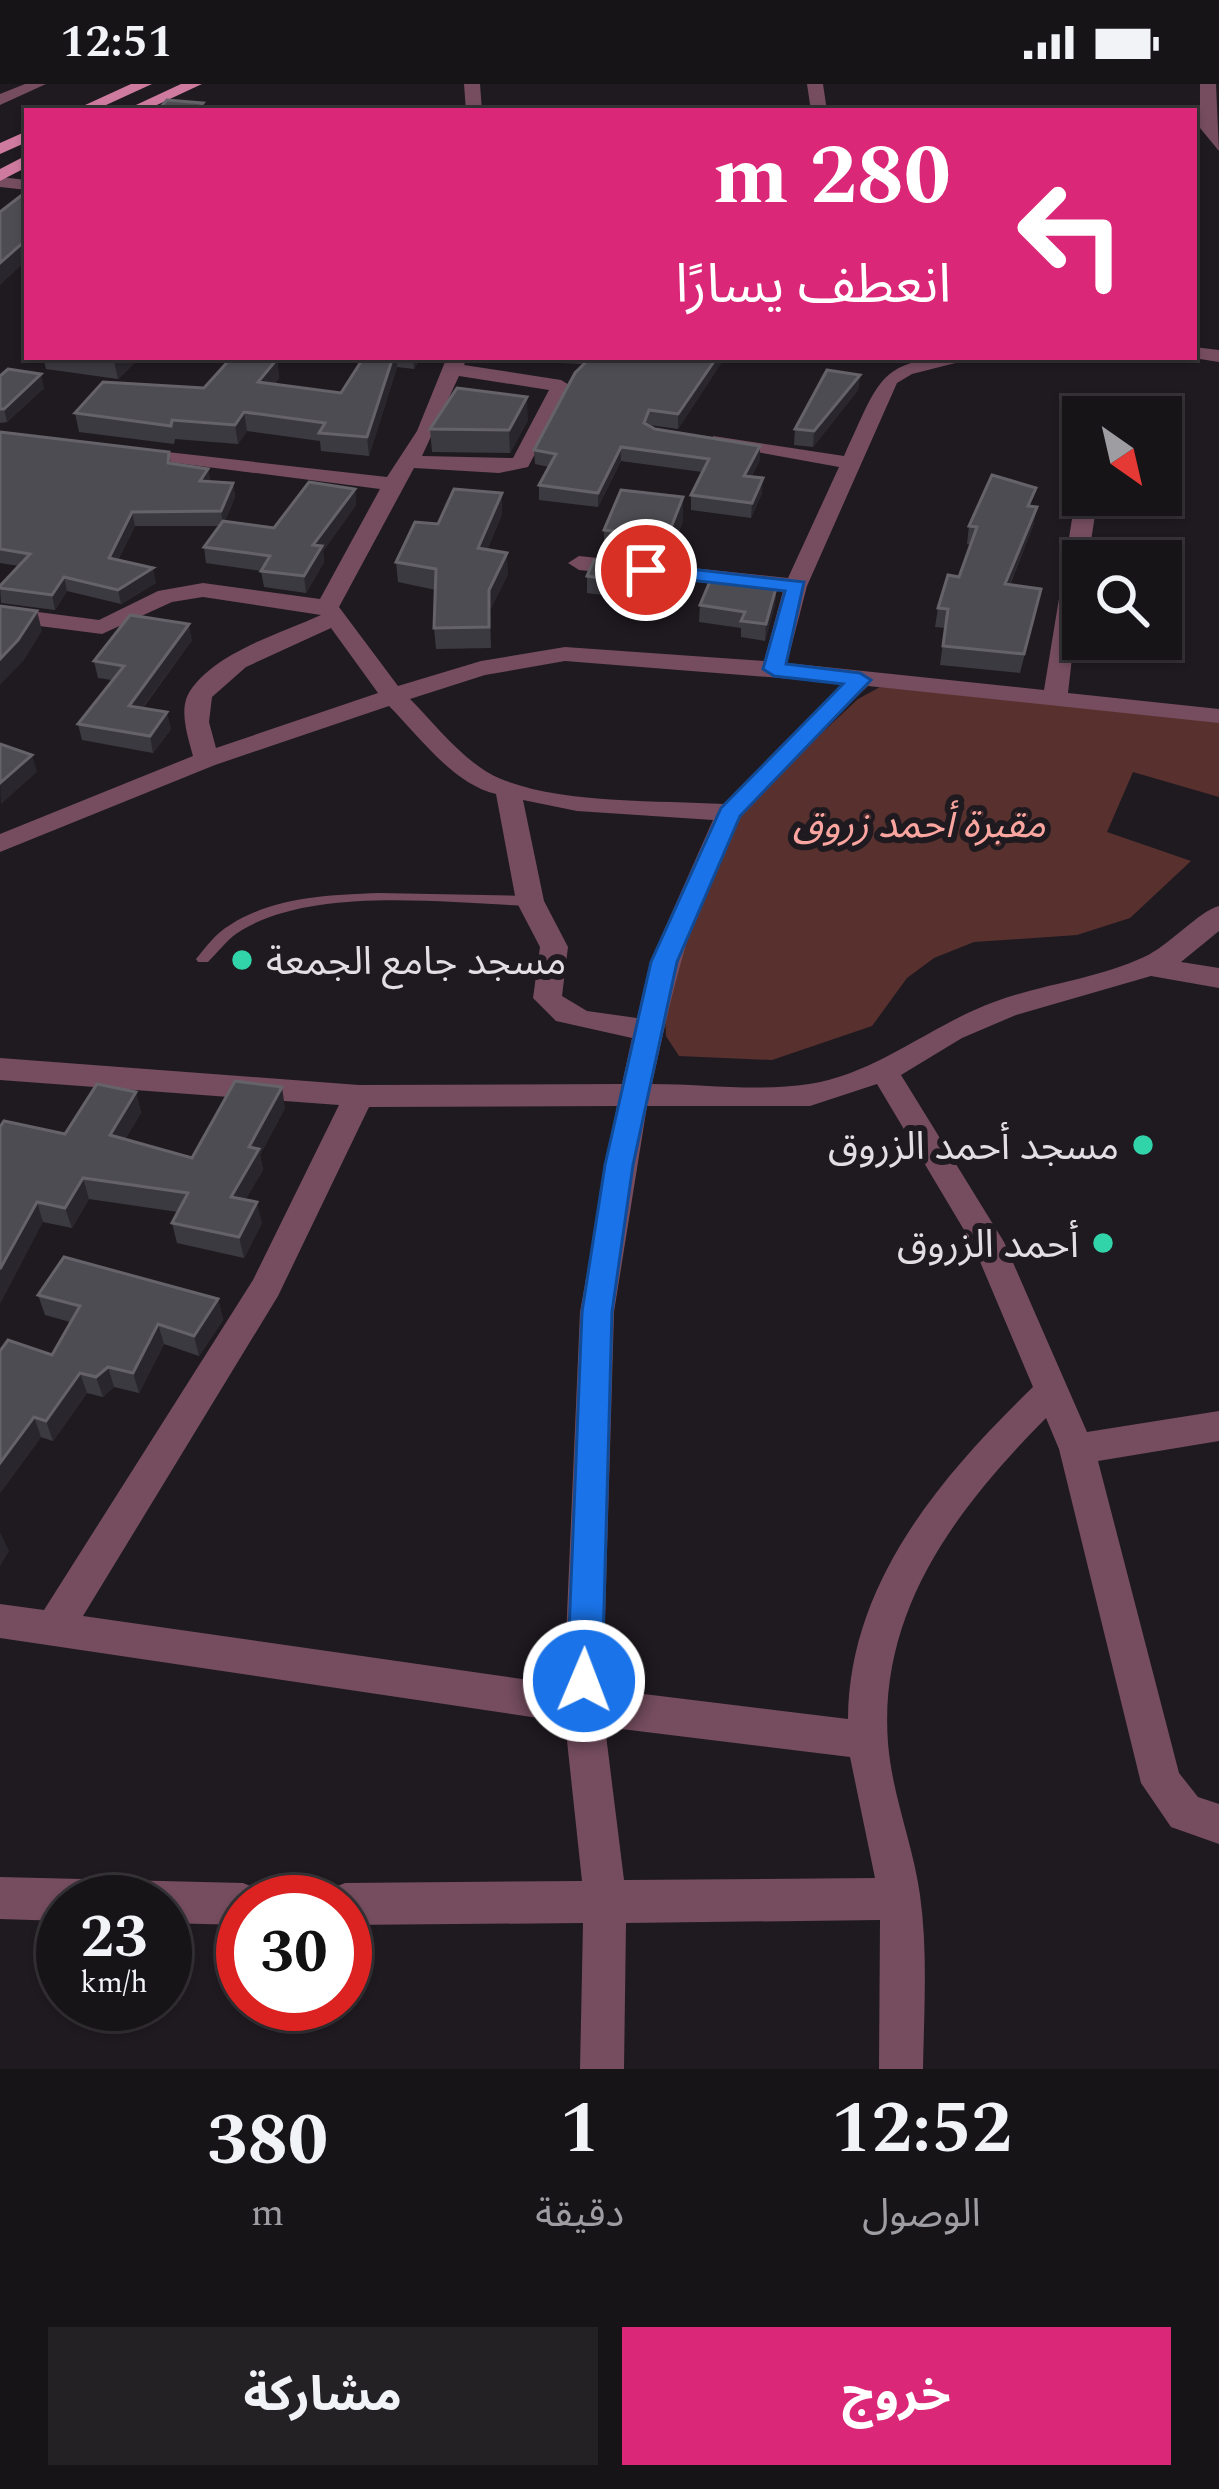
<!DOCTYPE html>
<html lang="ar">
<meta charset="utf-8">
<style>
:root{--surface:#171418;--page:#242125;--text:#f1f3f6;--muted:#9e9ea2;--line:#363337;--accent:#db2777}
body{margin:0;font-family:Spectral,"Noto Sans Arabic",serif;background:var(--page);color:var(--text);direction:rtl;height:100vh;display:flex;flex-direction:column;font-size:45px;white-space:nowrap}
*{box-sizing:border-box;margin:0}
p{font-size:39px;color:var(--muted)}
.icon{flex:none;width:66px;height:66px;fill:none;stroke:currentColor;stroke-width:2;stroke-linecap:round;stroke-linejoin:round}
.map{position:relative;height:1985px;overflow:hidden;direction:ltr}
.drawer{display:flex;flex-direction:column;background:var(--surface);flex:1}
.drawer>*{flex:none}
.guide{position:absolute;left:24px;top:24px;width:1173px;height:252px;border-radius:0px;box-shadow:0 3px 9px #0004,0 0 0 3px var(--line);direction:rtl;background:#db2777;color:#fff;overflow:hidden}
.needle{width:78px;rotate:146deg}
.fabs{position:absolute;left:1062px;top:312px;display:grid;gap:24px}
.fabs a{display:grid;place-items:center;width:120px;height:120px;border-radius:0px;background:var(--surface);box-shadow:0 3px 9px #0004,0 0 0 3px var(--line);font-size:60px}
.speed{position:absolute;left:36px;top:1791px;display:flex;gap:24px;font-size:60px;font-weight:700;text-align:center}
.speed>*{display:grid;place-content:center;width:156px;height:156px;border-radius:50%;background:var(--surface);box-shadow:0 3px 9px #0004,0 0 0 3px var(--line);line-height:1}
.speed small{font-size:30px;font-weight:400}
.speed .limit{border:18px solid #d22;background:#fff;color:#111}
.pin{position:absolute;display:grid;place-items:center;width:102px;height:102px;color:#fff;margin:-51px;border:6px solid #fff;border-radius:50%;box-shadow:0 3px 12px #0007}
.me{position:absolute;width:132px;margin:-66px;rotate:1deg;stroke-linejoin:round;filter:drop-shadow(0 0 9px #0008)}
.turn{display:flex;align-items:center;gap:42px;height:252px;padding:0 48px;font-size:54px}
.turn .icon{width:156px;height:156px;stroke-width:2.5}
.turn b{display:block;font-size:84px;line-height:102px}
.eta{display:flex;justify-content:space-evenly;align-items:center;height:204px;text-align:center}
.eta b{font-size:72px;font-weight:700;line-height:84px}
.primary-button{display:flex;gap:24px;margin-top:auto;padding:24px 48px}
.primary-button a{flex:1;height:138px;border-radius:0px;background:var(--accent);color:#fff;font-size:48px;font-weight:700;line-height:138px;text-align:center}
.primary-button a+a{background:var(--page);color:var(--text)}
.status{display:flex;justify-content:space-between;align-items:center;height:84px;padding:0 60px;background:var(--surface);direction:ltr}
.status svg{height:33px;fill:currentColor}
.map>svg:first-child{display:block}
</style>
<div class="status"><b>12:51</b><svg viewBox="0 0 49 12"><path d="M0 12V9h3v3zM5 12V6h3v6zM10 12V3h3v9zM15 12V0h3v12zM26 1h20v11H26zM47 4h2v5h-2z"/></svg></div>
<div class="map">
<svg width="1219" height="1985" viewBox="0 0 1219 1985">
<rect width="100%" height="100%" fill="#1f1a20"/>
<!-- green -->
<path fill="#58312f" d="M 880,603 L 1219,636 L 1219,713 L 1133,688 L 1107,748 L 1191,777 L 1130,834 L 1077,851 L 974,858 L 934,874 L 907,894 L 872,942 L 772,976 L 679,972 L 666,952 L 664,909 L 670,874 L 736,729 L 858,615 Z"/>
<g fill="none" stroke-linecap="round" stroke-linejoin="round">
<!-- service -->
<path fill="#754d5e" fill-rule="evenodd" d="M 378,809 L 530,812 L 537,817 L 530,822 C 446,819 316,802 242,846 C 228,854 219,867 208,878 L 198,878 L 196,875 C 206,863 216,849 230,841 C 273,813 329,811 378,809 Z"/>
<!-- minor -->
<g fill="#754d5e" fill-rule="evenodd">
<path d="M 25,0 L 46,0 L 0,21 L 0,10 Z"/>
<path d="M 464,0 L 480,0 L 482,27 L 466,27 Z"/>
<path d="M 807,0 L 823,0 L 827,27 L 811,27 Z"/>
<path d="M 1200,0 L 1216,0 L 1219,67 L 1200,44 Z"/>
<path d="M 0,93 L 27,96 L 27,106 L 0,103 Z"/>
<path d="M 1194,263 L 1219,266 L 1219,278 L 1187,273 L 1194,273 Z"/>
<path d="M 447,273 L 467,273 L 464,281 L 561,296 L 571,302 L 528,383 L 499,389 L 414,384 L 339,523 L 398,602 L 481,577 L 565,563 L 764,577 L 783,507 L 579,486 L 568,479 L 579,472 L 788,494 L 839,383 L 713,360 L 713,352 L 844,372 C 883,288 879,273 979,273 L 912,290 L 897,299 L 807,502 L 787,579 L 1044,606 L 1076,411 L 1083,406 L 1083,411 L 1098,411 L 1088,477 L 1083,477 L 1068,609 L 1219,625 L 1219,639 L 868,602 C 830,639 789,674 755,714 C 699,778 670,918 652,1000 C 702,1000 759,1008 809,1000 C 876,990 931,941 994,918 C 1042,900 1097,895 1144,873 C 1169,862 1199,827 1219,822 L 1219,847 L 1181,878 L 1219,884 L 1219,904 L 1151,892 L 1016,931 L 962,954 L 901,991 L 1004,1158 L 1087,1348 L 1219,1327 L 1219,1357 L 1098,1377 L 1179,1689 L 1198,1713 L 1219,1720 L 1219,1760 L 1171,1743 L 1141,1699 L 1059,1365 L 1046,1334 C 957,1424 878,1526 888,1659 C 892,1711 913,1760 920,1811 C 928,1869 924,1927 923,1985 L 879,1985 L 880,1836 L 626,1839 L 624,1985 L 580,1985 L 583,1839 L 345,1841 L 345,1818 L 325,1818 L 330,1805 L 345,1799 L 582,1797 L 565,1638 L 0,1554 L 0,1520 L 44,1526 L 253,1196 L 339,1021 L 0,996 L 0,974 L 359,1001 L 622,1000 L 632,954 L 556,937 L 533,914 L 540,863 L 516,817 L 496,710 C 453,700 419,652 389,622 L 215,681 L 0,768 L 0,750 L 193,672 C 188,653 178,625 190,607 C 217,567 280,550 321,531 L 203,513 L 172,518 L 102,550 L 0,537 L 0,523 L 99,536 L 158,507 L 203,499 L 320,515 L 380,405 L 130,373 L 123,371 L 123,363 L 387,393 L 417,347 ZM 459,292 L 549,306 L 513,374 L 422,372 ZM 331,544 L 378,609 L 216,664 L 209,638 L 212,613 L 246,583 ZM 565,577 L 843,599 L 724,720 C 656,716 563,720 501,695 C 466,681 436,641 410,615 L 485,591 ZM 523,716 L 577,727 L 713,736 L 650,878 L 637,934 L 587,927 L 562,912 L 568,863 L 544,817 ZM 877,1000 L 973,1161 L 1033,1303 C 941,1392 849,1499 848,1635 L 603,1605 L 614,1228 L 647,1022 L 810,1022 ZM 617,1022 L 580,1228 L 564,1601 L 83,1532 L 278,1212 L 369,1023 ZM 605,1643 L 850,1673 L 875,1794 L 624,1796 Z"/>
<path d="M 0,1793 L 243,1799 L 258,1805 L 263,1818 L 243,1818 L 243,1841 L 165,1839 L 165,1818 L 63,1818 L 63,1837 L 0,1835 Z"/>
</g>
<!-- primary -->
<g fill="#cf7ba0" fill-rule="evenodd">
<path d="M 131,0 L 152,0 L 93,27 L 72,27 Z"/>
<path d="M 181,0 L 202,0 L 144,27 L 123,27 Z"/>
<path d="M 27,47 L 27,58 L 0,70 L 0,59 Z"/>
<path d="M 27,71 L 27,83 L 0,97 L 0,85 Z"/>
</g>
</g>
<!-- wall -->
<g fill="#3c3a41">
<path d="M 43,273 L 141,273 L 118,295 L 46,285 Z"/>
<path d="M 364,273 L 421,273 L 414,285 L 397,283 L 369,372 L 321,367 L 320,357 L 247,347 L 238,360 L 175,355 L 174,360 L 79,348 L 75,329 L 204,304 L 277,275 L 279,294 L 274,301 L 341,309 Z"/>
<path d="M 497,273 L 725,273 L 678,345 L 649,341 L 655,345 L 760,376 L 751,393 L 762,409 L 751,434 L 691,426 L 691,411 L 702,388 L 621,377 L 598,423 L 539,416 L 539,401 L 549,383 L 535,380 L 534,366 L 583,280 L 497,276 Z"/>
<path d="M 860,291 L 858,306 L 813,363 L 794,361 L 795,345 Z"/>
<path d="M 0,292 L 44,304 L 7,338 L 0,339 Z"/>
<path d="M 528,336 L 510,369 L 432,368 L 430,345 Z"/>
<path d="M 0,348 L 169,368 L 171,380 L 208,385 L 210,398 L 233,399 L 235,413 L 225,437 L 274,444 L 355,405 L 356,421 L 323,467 L 324,478 L 306,509 L 264,503 L 261,487 L 206,479 L 204,463 L 220,442 L 135,442 L 118,476 L 156,499 L 121,520 L 67,507 L 55,526 L 1,519 L 0,502 L 19,482 L 0,479 Z"/>
<path d="M 502,409 L 502,430 L 487,466 L 508,490 L 490,526 L 491,564 L 436,565 L 434,544 L 436,506 L 398,498 L 396,478 L 438,440 Z"/>
<path d="M 1033,422 L 1037,423 L 1033,442 L 1010,501 L 1041,505 L 1020,589 L 940,581 L 945,544 L 935,543 L 938,524 L 959,493 L 971,461 L 967,460 L 969,442 Z"/>
<path d="M 683,437 L 670,470 L 656,468 L 652,475 L 604,470 L 604,446 Z"/>
<path d="M 642,481 L 642,497 L 634,515 L 587,509 L 587,492 Z"/>
<path d="M 776,504 L 775,520 L 765,557 L 741,553 L 741,544 L 699,538 L 700,521 Z"/>
<path d="M 192,556 L 143,624 L 171,645 L 153,669 L 82,656 L 78,640 L 112,596 L 98,594 L 94,577 Z"/>
<path d="M 136,1008 L 141,1029 L 125,1055 L 192,1074 L 285,1024 L 260,1071 L 263,1086 L 245,1116 L 262,1139 L 244,1174 L 177,1159 L 172,1139 L 178,1128 L 89,1115 L 72,1144 L 43,1138 L 0,1043 L 65,1050 Z"/>
<path d="M 38,1211 L 218,1215 L 223,1236 L 199,1272 L 164,1260 L 139,1309 L 114,1303 L 103,1313 L 87,1309 L 53,1357 L 41,1353 L 0,1409 L 52,1271 L 70,1238 L 45,1231 Z"/>
</g>
<!-- shaded-wall -->
<g fill="#29262d">
<path d="M 27,155 L 27,176 L 0,201 L 0,179 Z"/>
<path d="M 118,273 L 141,273 L 118,295 L 114,277 Z"/>
<path d="M 393,273 L 397,273 L 397,283 L 369,372 L 367,353 Z"/>
<path d="M 413,273 L 421,273 L 414,285 Z"/>
<path d="M 717,273 L 725,273 L 678,345 L 678,330 Z"/>
<path d="M 277,275 L 279,294 L 260,317 L 258,298 Z"/>
<path d="M 41,290 L 44,304 L 7,338 L 4,325 Z"/>
<path d="M 860,291 L 858,306 L 813,363 L 814,347 Z"/>
<path d="M 527,313 L 528,336 L 510,369 L 509,346 Z"/>
<path d="M 244,328 L 247,347 L 238,360 L 235,341 Z"/>
<path d="M 760,362 L 760,376 L 743,406 L 744,392 Z"/>
<path d="M 621,363 L 621,377 L 598,423 L 598,409 Z"/>
<path d="M 208,385 L 211,399 L 200,397 Z"/>
<path d="M 763,394 L 762,409 L 751,434 L 752,419 Z"/>
<path d="M 233,399 L 235,413 L 223,442 L 221,427 Z"/>
<path d="M 355,405 L 356,421 L 323,467 L 324,478 L 306,509 L 304,492 L 313,461 Z"/>
<path d="M 502,409 L 502,430 L 479,485 L 478,464 Z"/>
<path d="M 683,413 L 683,437 L 670,470 L 670,446 Z"/>
<path d="M 1037,423 L 1033,442 L 1002,519 L 1005,500 Z"/>
<path d="M 132,428 L 135,442 L 112,488 L 109,474 Z"/>
<path d="M 656,444 L 656,468 L 652,475 L 653,452 Z"/>
<path d="M 507,469 L 508,490 L 490,526 L 491,564 L 489,506 Z"/>
<path d="M 642,481 L 642,497 L 634,515 L 634,499 Z"/>
<path d="M 153,484 L 156,499 L 121,520 L 118,506 Z"/>
<path d="M 64,493 L 67,507 L 55,526 L 52,511 Z"/>
<path d="M 776,504 L 775,520 L 765,557 L 766,540 Z"/>
<path d="M 37,527 L 42,547 L 24,576 L 0,601 L 0,575 Z"/>
<path d="M 189,540 L 192,556 L 132,638 L 129,622 Z"/>
<path d="M 167,628 L 171,645 L 153,669 L 150,652 Z"/>
<path d="M 32,671 L 37,688 L 1,720 L 0,699 Z"/>
<path d="M 282,1003 L 285,1024 L 260,1071 L 263,1086 L 235,1133 L 231,1113 L 249,1063 Z"/>
<path d="M 136,1008 L 141,1029 L 115,1071 L 110,1051 Z"/>
<path d="M 83,1094 L 89,1115 L 72,1144 L 65,1124 Z"/>
<path d="M 37,1118 L 43,1138 L 0,1220 L 0,1185 Z"/>
<path d="M 257,1118 L 262,1139 L 244,1174 L 239,1153 Z"/>
<path d="M 218,1215 L 223,1236 L 199,1272 L 194,1252 Z"/>
<path d="M 158,1240 L 164,1260 L 139,1309 L 133,1289 Z"/>
<path d="M 108,1283 L 114,1303 L 103,1313 L 96,1293 Z"/>
<path d="M 80,1289 L 87,1309 L 53,1357 L 46,1337 Z"/>
<path d="M 34,1333 L 41,1353 L 0,1409 L 0,1379 Z"/>
<path d="M 0,1448 L 9,1467 L 0,1482 Z"/>
</g>
<!-- building -->
<g fill="#4d4c52" stroke="#656369" stroke-width="3">
<path d="M 167,16 L 203,19 L 196,27 L 157,27 Z"/>
<path d="M 27,107 L 27,155 L 0,179 L 0,128 Z"/>
<path d="M 86,273 L 118,273 L 114,277 Z"/>
<path d="M 232,273 L 277,275 L 258,298 L 341,309 L 364,273 L 393,273 L 367,353 L 319,349 L 325,339 L 244,328 L 235,341 L 172,336 L 171,342 L 75,329 L 103,298 L 204,304 Z"/>
<path d="M 591,273 L 717,273 L 678,330 L 649,326 L 644,339 L 655,345 L 760,362 L 744,392 L 763,394 L 752,419 L 691,411 L 709,375 L 621,363 L 598,409 L 539,401 L 556,370 L 534,366 L 575,289 Z"/>
<path d="M 8,285 L 41,290 L 4,325 L 0,325 L 0,292 Z"/>
<path d="M 827,286 L 860,291 L 814,347 L 795,345 Z"/>
<path d="M 457,304 L 527,313 L 509,346 L 430,345 Z"/>
<path d="M 0,348 L 169,368 L 168,379 L 208,385 L 200,397 L 233,399 L 221,427 L 132,428 L 109,474 L 153,484 L 118,506 L 64,493 L 52,511 L 0,504 L 0,502 L 30,470 L 0,465 Z"/>
<path d="M 992,391 L 1036,404 L 1028,422 L 1037,423 L 1005,500 L 1041,505 L 1024,570 L 943,562 L 948,525 L 938,524 L 948,491 L 959,493 L 977,443 L 969,442 Z"/>
<path d="M 309,398 L 355,405 L 313,461 L 322,462 L 304,492 L 261,487 L 270,472 L 204,463 L 223,437 L 274,444 Z"/>
<path d="M 454,405 L 502,409 L 478,464 L 507,469 L 489,506 L 489,543 L 434,544 L 436,485 L 396,478 L 415,438 L 438,440 Z"/>
<path d="M 621,406 L 683,413 L 670,446 L 656,444 L 653,452 L 604,446 Z"/>
<path d="M 594,476 L 642,481 L 634,499 L 587,492 Z"/>
<path d="M 711,495 L 776,504 L 766,540 L 741,537 L 745,528 L 700,521 Z"/>
<path d="M 0,522 L 37,527 L 18,556 L 0,575 Z"/>
<path d="M 130,531 L 189,540 L 129,622 L 167,628 L 150,652 L 78,640 L 124,582 L 94,577 Z"/>
<path d="M 0,660 L 32,671 L 0,699 Z"/>
<path d="M 235,997 L 282,1003 L 249,1063 L 259,1065 L 231,1113 L 257,1118 L 239,1153 L 172,1139 L 188,1109 L 83,1094 L 65,1124 L 37,1118 L 0,1185 L 0,1043 L 4,1037 L 65,1050 L 97,1000 L 136,1008 L 110,1051 L 192,1074 Z"/>
<path d="M 64,1173 L 218,1215 L 194,1252 L 158,1240 L 133,1289 L 108,1283 L 96,1293 L 80,1289 L 46,1337 L 34,1333 L 0,1379 L 0,1267 L 8,1256 L 52,1271 L 80,1222 L 38,1211 Z"/>
</g>
<!-- route -->
<path fill="#1a73e8" stroke="#114b97" stroke-width="3" d="M 646,480 L 804,498 L 786,580 L 860,589 L 871,596 L 740,732 L 677,878 L 633,1081 L 612,1228 L 602,1597 L 597,1608 L 584,1613 L 572,1608 L 567,1597 L 582,1228 L 605,1081 L 651,878 L 721,724 L 843,600 L 774,592 L 763,585 L 785,507 L 638,490 L 638,482 Z"/>
<!-- markers -->
<g fill="#31d4a9" stroke="#1f1a20" stroke-width="4.5">
<circle cx="242" cy="876" r="12"/>
<circle cx="1143" cy="1061" r="12"/>
<circle cx="1103" cy="1159" r="12"/>
</g>
<g text-anchor="middle" stroke-width="12" stroke-linejoin="round" paint-order="stroke">
<!-- park labels -->
<g font-size="39" font-style="italic" fill="#fba5a0" stroke="#1f1a20">
<text x="919" y="753">مقبرة أحمد زروق</text>
</g>
<!-- poi labels -->
<g font-size="39" fill="#e2dee2" stroke="#1f1a20" text-anchor="end">
<text x="266" y="890" text-anchor="start">مسجد جامع الجمعة</text>
<text x="1119" y="1075">مسجد أحمد الزروق</text>
<text x="1079" y="1173">أحمد الزروق</text>
</g>
</g>
</svg>
<div class="fabs">
<a><svg class="needle" viewBox="-14 -14 28 28"><path d="M0-13l5 13h-10z" fill="#e53935"/><path d="M0 13l5-13h-10z" fill="#9e9ea2"/></svg></a>
<a><svg class="icon" aria-label="search" viewBox="0 0 24 24"><circle cx="10" cy="10" r="6"/><path d="M15 15l6 6"/></svg></a>
</div>
<div class="speed"><div>23<small>km/h</small></div><div class="limit">30</div></div>
<div class="pin" style="left:646px;top:486px;background:#d93025"><svg class="icon" aria-label="arrive" viewBox="0 0 24 24"><path d="M6 21V4h12l-3 4 3 4H6"/></svg></div>
<svg class="me" style="left:584px;top:1597px" viewBox="-20 -20 40 40"><circle r="17" fill="#1a73e8" stroke="#fff" stroke-width="3"/><path d="M0-11L8 9 0 5-8 9z" fill="#fff"/></svg>
<div class="guide">
<div class="turn"><svg class="icon" aria-label="left" viewBox="0 0 24 24"><path d="M17 20v-9H6M10 6l-5 5 5 5"/></svg><div><b>280 m</b>انعطف يسارًا</div></div>
</div>
</div>
<section class="drawer">
<div class="eta">
<div><b>12:52</b><p>الوصول</p></div>
<div><b>1</b><p>دقيقة</p></div>
<div><b>380</b><p>m</p></div>
</div>
<div class="primary-button"><a>خروج</a><a>مشاركة</a></div>
</section>
